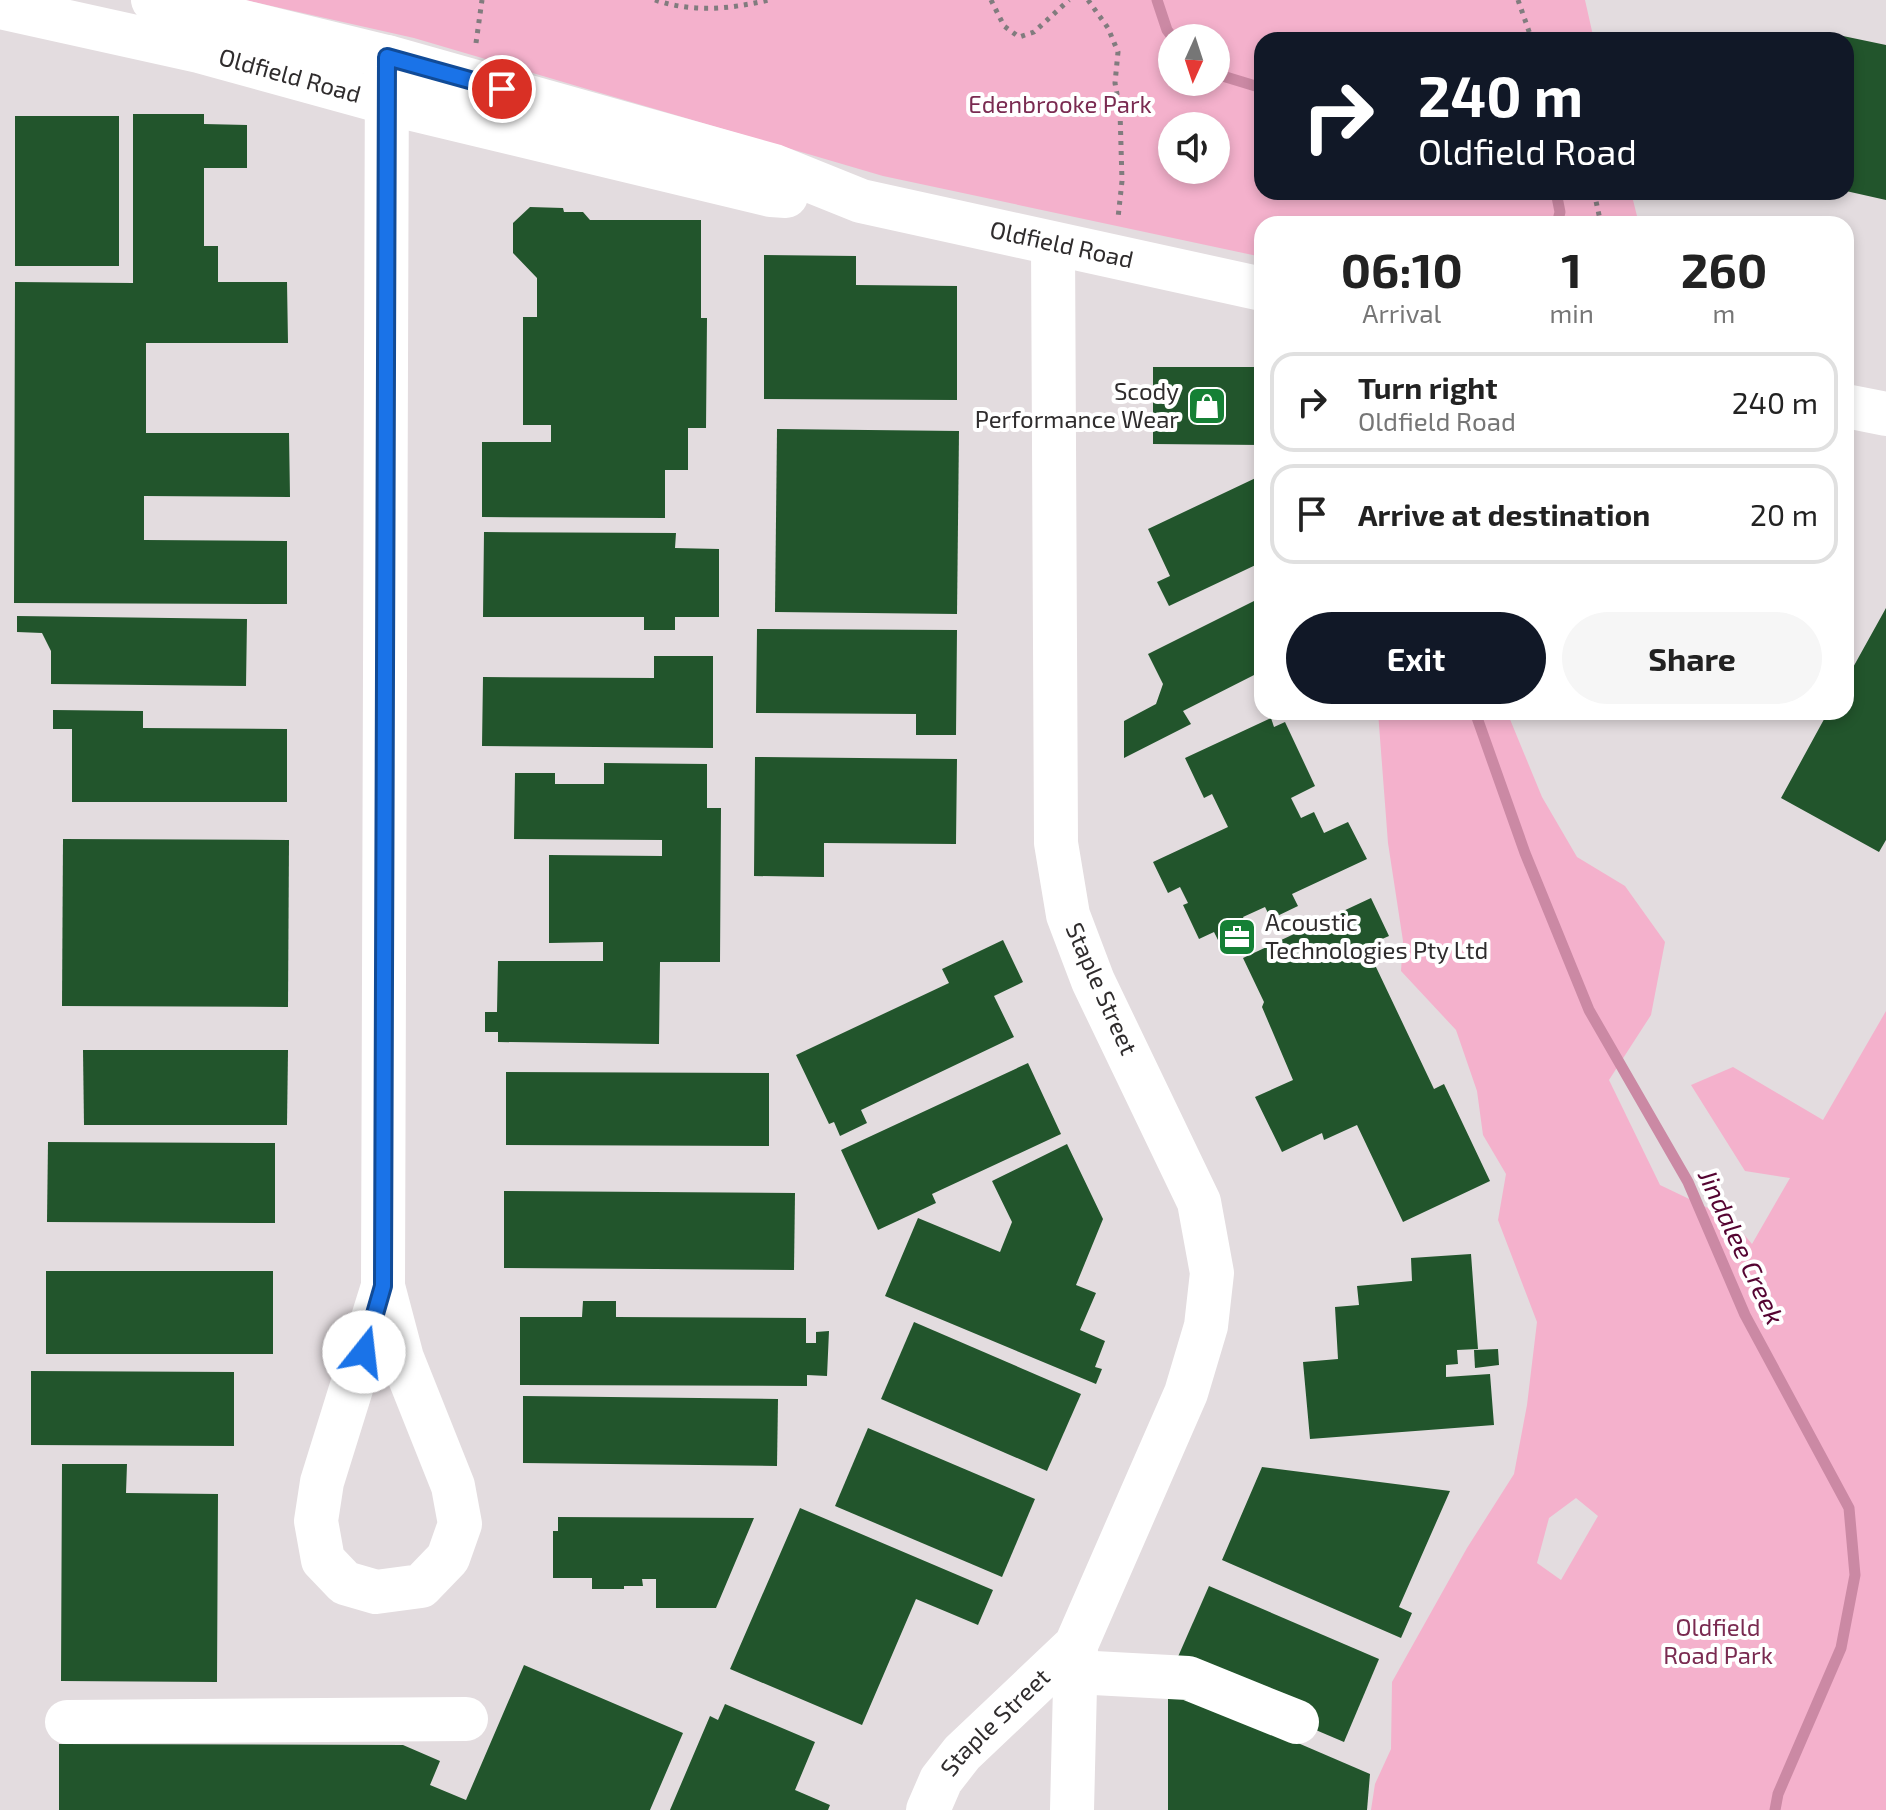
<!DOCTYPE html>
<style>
:root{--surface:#fff;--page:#f6f6f6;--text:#222;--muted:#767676;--line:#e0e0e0;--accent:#111827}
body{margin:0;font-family:"Exo 2",sans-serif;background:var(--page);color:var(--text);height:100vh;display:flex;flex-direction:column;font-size:30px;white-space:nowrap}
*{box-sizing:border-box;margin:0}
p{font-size:26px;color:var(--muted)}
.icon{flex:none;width:44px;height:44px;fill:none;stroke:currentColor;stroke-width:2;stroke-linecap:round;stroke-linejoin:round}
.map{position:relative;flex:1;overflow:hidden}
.details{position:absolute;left:1254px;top:216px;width:600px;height:504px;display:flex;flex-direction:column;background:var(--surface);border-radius:24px;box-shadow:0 4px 12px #0003}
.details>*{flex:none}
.hud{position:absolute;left:1254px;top:32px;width:600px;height:168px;border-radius:24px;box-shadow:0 4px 12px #0003;background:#111827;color:#fff;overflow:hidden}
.needle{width:52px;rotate:183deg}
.fabs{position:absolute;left:1158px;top:24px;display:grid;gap:16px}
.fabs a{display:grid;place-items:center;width:72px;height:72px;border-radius:50%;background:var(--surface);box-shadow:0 4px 12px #0003;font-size:40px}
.pin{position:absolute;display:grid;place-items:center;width:68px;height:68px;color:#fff;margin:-34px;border:4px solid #fff;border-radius:50%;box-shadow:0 2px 8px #0007}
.me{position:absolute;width:88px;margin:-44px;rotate:16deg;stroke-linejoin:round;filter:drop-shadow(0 0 6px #0008)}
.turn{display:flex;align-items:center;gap:28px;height:168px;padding:0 32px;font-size:36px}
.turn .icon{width:104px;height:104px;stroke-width:2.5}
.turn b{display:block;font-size:56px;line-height:68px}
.eta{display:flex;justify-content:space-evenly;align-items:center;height:136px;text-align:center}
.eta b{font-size:48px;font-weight:700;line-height:56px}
.action{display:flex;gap:16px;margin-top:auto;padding:16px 32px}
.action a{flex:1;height:92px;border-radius:48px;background:var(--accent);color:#fff;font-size:32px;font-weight:700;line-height:92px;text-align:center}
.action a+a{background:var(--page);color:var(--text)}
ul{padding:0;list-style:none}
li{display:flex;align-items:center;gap:24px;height:100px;margin:0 16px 12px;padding:0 16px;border:4px solid var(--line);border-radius:24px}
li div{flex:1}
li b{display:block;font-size:30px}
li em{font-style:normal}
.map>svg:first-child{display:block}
</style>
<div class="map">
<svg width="1886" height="1810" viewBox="0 0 1886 1810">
<rect width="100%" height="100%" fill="#e3dcdf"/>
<!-- green -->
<g fill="#f4b1cc" fill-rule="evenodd">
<path d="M 245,0 L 1585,0 L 1594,40 L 1262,40 L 1262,192 L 1631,192 L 1639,224 L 1262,224 L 1262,257 L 883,176 L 414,38 ZM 1172,38 L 1216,38 L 1216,82 L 1172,82 ZM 1172,126 L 1216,126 L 1216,170 L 1172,170 Z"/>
<path d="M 1378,712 L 1507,712 L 1542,797 L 1577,857 L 1625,886 L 1665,942 L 1651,1015 L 1609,1080 L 1660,1185 L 1731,1219 L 1752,1244 L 1790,1178 L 1745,1171 L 1691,1085 L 1733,1067 L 1823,1120 L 1886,1011 L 1886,1810 L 1371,1810 L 1375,1784 L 1391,1749 L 1392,1682 L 1467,1548 L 1514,1474 L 1527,1405 L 1537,1322 L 1498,1220 L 1506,1174 L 1483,1135 L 1477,1091 L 1456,1030 L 1401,971 L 1403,941 L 1388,843 ZM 1576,1498 L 1598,1516 L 1561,1580 L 1537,1563 L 1549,1518 Z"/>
</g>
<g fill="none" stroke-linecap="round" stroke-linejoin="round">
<!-- stream -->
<g stroke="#cb89a4" stroke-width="11">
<path d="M 1157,0 L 1167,30 L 1173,38"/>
<path d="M 1216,74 L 1262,88"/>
<path d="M 1556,192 L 1560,212 L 1557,224"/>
<path d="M 1475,712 L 1525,853 L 1589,1010 L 1688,1182 L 1745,1315 L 1849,1508 L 1855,1575 L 1841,1648 L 1778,1794 L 1775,1810"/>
</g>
</g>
<!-- building -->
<g fill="#22552c">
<path d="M 1843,36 L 1886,45 L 1886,200 L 1846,191 L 1846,40 L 1843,40 Z"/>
<path d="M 133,114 L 204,114 L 204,124 L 247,125 L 247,168 L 204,168 L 204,246 L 218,246 L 218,282 L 287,282 L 288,343 L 146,343 L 146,433 L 289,433 L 290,497 L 144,496 L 144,540 L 287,541 L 287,604 L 14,603 L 15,282 L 133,283 Z"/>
<rect x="15" y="116" width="104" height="150"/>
<path d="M 530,207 L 563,208 L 564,212 L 583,212 L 590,220 L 701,220 L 701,318 L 707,318 L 706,428 L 688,428 L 688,470 L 665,470 L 665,518 L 482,517 L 482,442 L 551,442 L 551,425 L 523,425 L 523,317 L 537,317 L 537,278 L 513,253 L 513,223 Z"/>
<path d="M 764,255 L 856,256 L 856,285 L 957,286 L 957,400 L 764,399 Z"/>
<path d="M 1153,367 L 1262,367 L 1262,445 L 1153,444 Z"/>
<path d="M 777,429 L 959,431 L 957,614 L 775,612 Z"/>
<path d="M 1262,475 L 1262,562 L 1169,606 L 1157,582 L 1170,576 L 1148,529 Z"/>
<path d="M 484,532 L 676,533 L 675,548 L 719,549 L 719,617 L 675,617 L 675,630 L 644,630 L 644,617 L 483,617 Z"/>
<path d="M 1262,597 L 1262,671 L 1183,711 L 1191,724 L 1124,758 L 1124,721 L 1156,704 L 1163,684 L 1148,654 Z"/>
<path d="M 1886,608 L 1886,840 L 1879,852 L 1781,798 L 1828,712 L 1846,712 L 1846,680 Z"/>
<path d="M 17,616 L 247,619 L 246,686 L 51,684 L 51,651 L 42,633 L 17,632 Z"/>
<path d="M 757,629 L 957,630 L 956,735 L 916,735 L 916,714 L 756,713 Z"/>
<path d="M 654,656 L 713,656 L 713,748 L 482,746 L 483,677 L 654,678 Z"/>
<path d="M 53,710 L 143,711 L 143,728 L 287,729 L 287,802 L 72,802 L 72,729 L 53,729 Z"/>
<path d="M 1271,718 L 1274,727 L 1285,722 L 1315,786 L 1291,798 L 1301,818 L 1314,812 L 1324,833 L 1348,822 L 1367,859 L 1292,894 L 1298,906 L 1271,919 L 1265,907 L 1243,917 L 1249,930 L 1220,944 L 1214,932 L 1199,939 L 1183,905 L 1188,903 L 1180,887 L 1168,893 L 1153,862 L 1228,827 L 1212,794 L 1204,798 L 1185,758 Z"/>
<path d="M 755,757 L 957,759 L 956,844 L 824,843 L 824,877 L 754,876 Z"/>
<path d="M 604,763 L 707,764 L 707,808 L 721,808 L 720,962 L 660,962 L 659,1044 L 498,1042 L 498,1032 L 485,1032 L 485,1012 L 497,1012 L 498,961 L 603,961 L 603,942 L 549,943 L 549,855 L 662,856 L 662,840 L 514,839 L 515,773 L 555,773 L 555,784 L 604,784 Z"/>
<path d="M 63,839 L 289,840 L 288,1007 L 62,1006 Z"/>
<path d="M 1371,898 L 1389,936 L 1366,946 L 1434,1089 L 1444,1084 L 1490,1181 L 1403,1222 L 1357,1125 L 1324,1140 L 1322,1133 L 1282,1152 L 1255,1097 L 1293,1080 L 1262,1007 L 1264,1002 L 1243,958 Z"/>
<path d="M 1003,940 L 1023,982 L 994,996 L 1014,1037 L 861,1110 L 867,1123 L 840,1136 L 834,1122 L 829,1124 L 796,1055 L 949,983 L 942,969 Z"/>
<path d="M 83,1050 L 288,1050 L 287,1125 L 84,1125 Z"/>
<path d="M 1028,1063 L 1061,1134 L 932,1194 L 936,1203 L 878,1230 L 841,1150 Z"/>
<path d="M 506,1072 L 769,1073 L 769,1146 L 506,1145 Z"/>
<path d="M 48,1142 L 275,1143 L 275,1223 L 47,1222 Z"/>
<path d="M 1067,1144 L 1103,1219 L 1076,1285 L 1096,1293 L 1080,1330 L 1105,1341 L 1095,1367 L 1102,1369 L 1096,1384 L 885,1296 L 918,1218 L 1000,1252 L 1012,1222 L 992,1181 Z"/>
<path d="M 504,1191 L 795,1193 L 794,1270 L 504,1268 Z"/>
<path d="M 1471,1254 L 1478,1349 L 1457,1350 L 1458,1364 L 1446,1365 L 1446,1377 L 1490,1374 L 1494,1425 L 1310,1439 L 1303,1362 L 1338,1359 L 1335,1307 L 1359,1305 L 1357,1286 L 1412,1281 L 1411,1258 Z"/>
<rect x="46" y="1271" width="227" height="83"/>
<path d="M 583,1301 L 616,1301 L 616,1317 L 806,1318 L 806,1343 L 816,1343 L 816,1332 L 829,1331 L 827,1376 L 807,1375 L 807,1386 L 520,1385 L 520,1317 L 582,1317 Z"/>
<path d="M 914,1322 L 1081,1394 L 1047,1471 L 881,1399 Z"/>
<path d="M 1498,1349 L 1499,1365 L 1475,1368 L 1474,1350 Z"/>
<path d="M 31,1371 L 234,1372 L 234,1446 L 31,1445 Z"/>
<path d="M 523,1396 L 778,1399 L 777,1466 L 523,1463 Z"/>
<path d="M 868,1428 L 1035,1499 L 1002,1577 L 835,1506 Z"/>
<path d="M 62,1464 L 127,1464 L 126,1493 L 218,1494 L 217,1682 L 61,1681 Z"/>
<path d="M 1262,1467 L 1450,1491 L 1399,1607 L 1412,1613 L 1401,1638 L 1222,1560 Z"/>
<path d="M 800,1508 L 993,1590 L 978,1625 L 916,1599 L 862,1725 L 730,1669 Z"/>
<path d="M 558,1517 L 754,1518 L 716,1608 L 656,1608 L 656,1579 L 642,1579 L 643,1586 L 624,1586 L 624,1589 L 592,1589 L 592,1578 L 553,1578 L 553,1531 L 558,1531 Z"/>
<path d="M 1209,1586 L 1379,1659 L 1344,1742 L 1304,1725 L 1177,1659 Z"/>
<path d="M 524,1665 L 683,1733 L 650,1810 L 59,1810 L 59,1744 L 403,1745 L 440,1761 L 430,1785 L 466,1800 Z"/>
<path d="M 1168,1687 L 1370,1774 L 1367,1810 L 1168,1810 Z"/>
<path d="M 725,1704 L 815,1742 L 795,1790 L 830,1805 L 828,1810 L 670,1810 L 710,1716 L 718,1720 Z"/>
</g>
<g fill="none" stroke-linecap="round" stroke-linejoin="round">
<!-- path -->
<g stroke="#817c7e" stroke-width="5" stroke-dasharray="4 6" stroke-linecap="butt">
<path d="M 655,0 C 694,13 729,9 769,0"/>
<path d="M 991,0 L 1004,26 L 1019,37 L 1034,32 L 1069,0"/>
<path d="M 1088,0 L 1108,28 L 1118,52 L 1115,83 L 1120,111 L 1122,181 L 1118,218"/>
<path d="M 1518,0 L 1532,40"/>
<path d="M 476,43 L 482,0"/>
<path d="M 1594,192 L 1601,224"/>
</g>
<!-- minor -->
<g stroke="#fff" stroke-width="44">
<path id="s1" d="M 153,0 L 387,57 L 774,166 L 861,201 L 1262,289"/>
<path id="s2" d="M 0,7 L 199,51 L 388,103 L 771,195 L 786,196"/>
<path d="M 1846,406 L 1886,414"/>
<path d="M 383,1286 L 322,1482 L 316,1521 L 323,1560 L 345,1583 L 376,1592 L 421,1586 L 448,1558 L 460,1524 L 453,1486 L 402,1358 L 383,1286 L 387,57"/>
<path d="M 1075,1672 L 1188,1678 L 1297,1722"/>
<path d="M 67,1722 L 466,1719"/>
<path id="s3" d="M 928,1810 L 941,1780 L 962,1753 L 1076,1645 L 1186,1393 L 1206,1326 L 1212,1273 L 1199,1202 L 1093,981 L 1068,915 L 1056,843 L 1053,244"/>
<path d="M 1072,1810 L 1076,1645"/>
</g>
</g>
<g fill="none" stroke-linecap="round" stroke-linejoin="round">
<defs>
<path id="route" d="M 364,1352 L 383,1286 L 387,57 L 502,89"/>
</defs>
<!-- route casing -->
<use href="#route" stroke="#114b97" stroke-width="20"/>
<!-- route -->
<use href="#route" stroke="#1a73e8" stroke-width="14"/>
</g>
<!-- icons -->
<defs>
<symbol id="shop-square" viewBox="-11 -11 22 22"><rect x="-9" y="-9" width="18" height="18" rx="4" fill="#158035" stroke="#fff"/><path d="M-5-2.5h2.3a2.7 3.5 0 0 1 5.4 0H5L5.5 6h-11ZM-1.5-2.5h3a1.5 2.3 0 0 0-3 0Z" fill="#fff"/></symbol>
<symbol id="office-square" viewBox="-11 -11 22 22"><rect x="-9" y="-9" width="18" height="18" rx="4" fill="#158035" stroke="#fff"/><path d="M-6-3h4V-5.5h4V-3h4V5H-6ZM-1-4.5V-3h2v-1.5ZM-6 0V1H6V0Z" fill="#fff"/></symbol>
</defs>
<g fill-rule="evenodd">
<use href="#shop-square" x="1185" y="384" width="44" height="44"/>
<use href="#office-square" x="1215" y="915" width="44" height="44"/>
</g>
<g text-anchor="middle" stroke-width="8" stroke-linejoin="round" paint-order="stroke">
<!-- street labels -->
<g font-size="24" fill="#2f2c2d" stroke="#fff">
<text dy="8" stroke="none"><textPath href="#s2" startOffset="298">Oldfield Road</textPath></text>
<text dy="8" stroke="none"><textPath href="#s1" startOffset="942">Oldfield Road</textPath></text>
<text transform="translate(1101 989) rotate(66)" y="8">Staple Street</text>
<text dy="8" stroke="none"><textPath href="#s3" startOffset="112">Staple Street</textPath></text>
</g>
<!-- park labels -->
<g font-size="24" fill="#7a2b51" stroke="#fff">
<text x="1060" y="113">Edenbrooke Park</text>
<text x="1718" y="1636">Oldfield<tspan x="1718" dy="28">Road Park</tspan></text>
</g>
<!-- poi labels -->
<g font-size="24" fill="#2f2c2d" stroke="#fff" text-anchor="end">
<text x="1179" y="400">Scody<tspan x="1179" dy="28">Performance Wear</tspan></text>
<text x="1265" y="931" text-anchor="start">Acoustic<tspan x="1265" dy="28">Technologies Pty Ltd</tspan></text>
</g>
<!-- water labels -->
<g font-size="26" font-style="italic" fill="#550432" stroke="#fff">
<text transform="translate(1741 1247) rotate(65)" y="9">Jindalee Creek</text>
</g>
</g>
</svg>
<div class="fabs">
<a><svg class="needle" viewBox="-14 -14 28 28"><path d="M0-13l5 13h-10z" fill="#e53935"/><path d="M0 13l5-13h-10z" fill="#767676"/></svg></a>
<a><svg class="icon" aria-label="sound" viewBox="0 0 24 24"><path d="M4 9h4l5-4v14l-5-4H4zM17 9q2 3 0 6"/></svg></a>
</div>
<div class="pin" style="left:502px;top:89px;background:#d93025"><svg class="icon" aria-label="arrive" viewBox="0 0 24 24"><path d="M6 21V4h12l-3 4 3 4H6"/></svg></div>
<svg class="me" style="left:364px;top:1352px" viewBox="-20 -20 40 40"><circle r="19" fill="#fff"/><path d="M0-13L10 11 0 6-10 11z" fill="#1a73e8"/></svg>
<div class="hud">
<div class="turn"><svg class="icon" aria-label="right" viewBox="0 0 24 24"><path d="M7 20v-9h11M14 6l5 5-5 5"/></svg><div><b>240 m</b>Oldfield Road</div></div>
</div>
<section class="details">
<div class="eta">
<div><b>06:10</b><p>Arrival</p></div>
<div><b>1</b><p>min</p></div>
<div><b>260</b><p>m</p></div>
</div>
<ul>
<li><svg class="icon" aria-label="right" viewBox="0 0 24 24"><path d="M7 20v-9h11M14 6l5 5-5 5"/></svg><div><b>Turn right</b><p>Oldfield Road</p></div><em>240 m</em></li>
<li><svg class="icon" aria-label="arrive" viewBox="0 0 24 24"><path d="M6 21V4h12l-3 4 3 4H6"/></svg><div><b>Arrive at destination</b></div><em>20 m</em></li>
</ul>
<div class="action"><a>Exit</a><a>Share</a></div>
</section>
</div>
